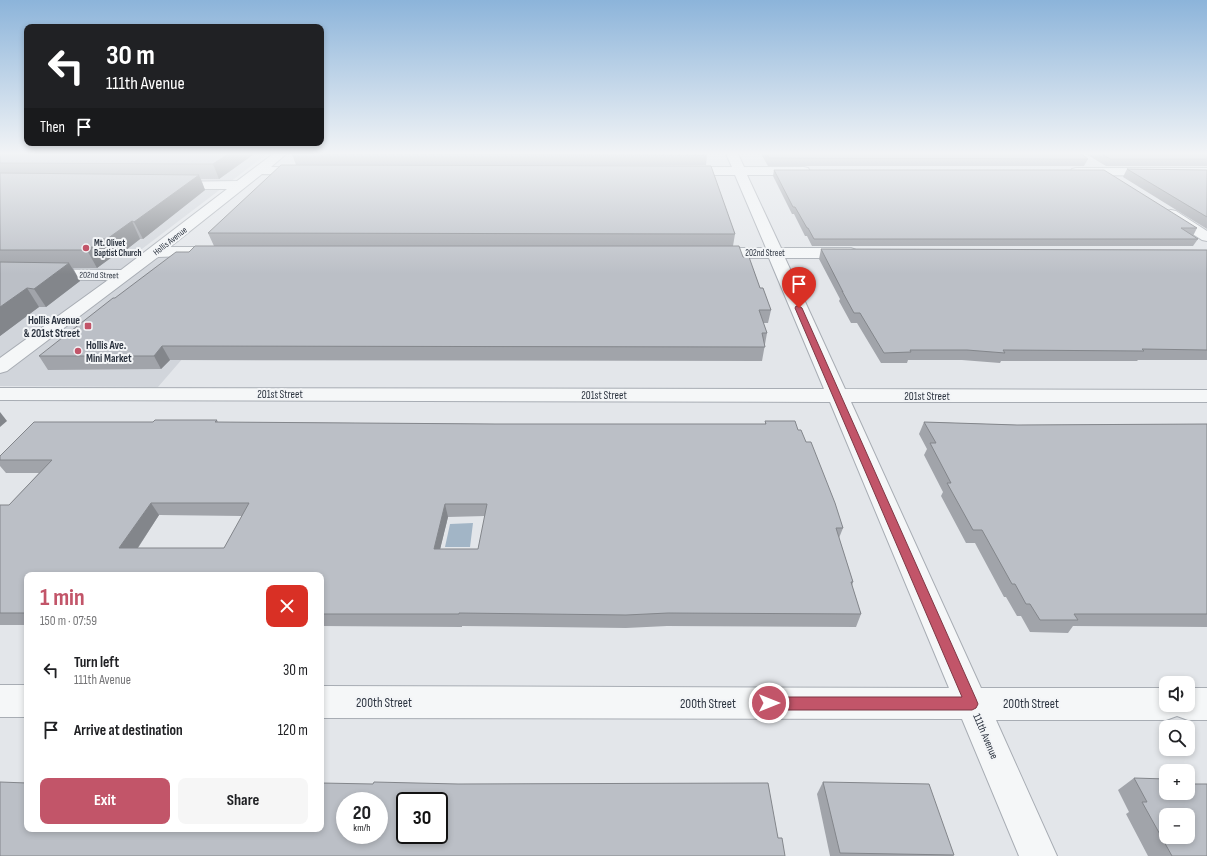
<!DOCTYPE html>
<meta charset="utf-8">
<style>
:root{--surface:#fff;--page:#f6f6f6;--text:#202124;--muted:#757577;--accent:#c25569}
body{margin:0;font-family:"Sofia Sans Condensed",sans-serif;background:var(--page);color:var(--text);height:100vh;display:flex;flex-direction:column;font-size:15px;white-space:nowrap}
*{box-sizing:border-box;margin:0}
p{font-size:13px;color:var(--muted)}
.icon{flex:none;width:22px;height:22px;fill:none;stroke:currentColor;stroke-width:2;stroke-linecap:round;stroke-linejoin:round}
.map{position:relative;flex:1;overflow:hidden}
.side{position:absolute;left:24px;top:572px;width:300px;height:260px;display:flex;flex-direction:column;background:var(--surface);border-radius:8px;box-shadow:0 2px 6px #0003}
.side>*{flex:none}
.top-card{position:absolute;left:24px;top:24px;width:300px;height:122px;border-radius:8px;box-shadow:0 2px 6px #0003;background:#202124;color:#fff;overflow:hidden}
.buttons{position:absolute;left:1159px;top:676px;display:grid;gap:8px}
.buttons a{display:grid;place-items:center;width:36px;height:36px;border-radius:8px;background:var(--surface);box-shadow:0 2px 6px #0003;font-size:20px}
.speed{position:absolute;left:336px;top:792px;display:flex;gap:8px;font-size:20px;font-weight:700;text-align:center}
.speed>*{display:grid;place-content:center;width:52px;height:52px;border-radius:50%;background:var(--surface);box-shadow:0 2px 6px #0003;line-height:1}
.speed small{font-size:10px;font-weight:400}
.speed .limit{border:2px solid #111;border-radius:6px;background:#fff;color:#111}
.pin{position:absolute;display:grid;place-items:center;width:34px;height:34px;color:#fff;margin:-41px -17px;border-radius:50% 50% 50% 0;rotate:-45deg;box-shadow:0 0 4px #0007}
.pin .icon{rotate:45deg}
.me{position:absolute;width:44px;margin:-22px;rotate:90deg;stroke-linejoin:round;filter:drop-shadow(0 0 3px #0008)}
.turn{display:flex;align-items:center;gap:14px;height:84px;padding:0 16px;font-size:18px}
.turn .icon{width:52px;height:52px;stroke-width:2.5}
.turn b{display:block;font-size:28px;line-height:34px}
.then{display:flex;align-items:center;height:38px;padding:0 16px;background:#0003;gap:8px;font-size:15px}
.round{display:grid;place-items:center;flex:none;width:42px;height:42px;border-radius:8px;background:var(--page)}
.overview{display:flex;align-items:center;justify-content:space-between;height:68px;padding:0 16px}
h1{font-size:24px;font-weight:700;line-height:30px;color:var(--accent)}
.action{display:flex;gap:8px;margin-top:auto;padding:8px 16px}
.action a{flex:1;height:46px;border-radius:8px;background:var(--accent);color:#fff;font-size:16px;font-weight:700;line-height:46px;text-align:center}
.action a+a{background:var(--page);color:var(--text)}
ul{padding:0;list-style:none}
li{display:flex;align-items:center;gap:12px;height:60px;padding:0 16px}
li div{flex:1}
li b{display:block;font-size:15px}
li em{font-style:normal}
.map>svg:first-child{display:block}
</style>
<div class="map">
<svg width="1207" height="856" viewBox="0 0 1207 856">
<rect width="100%" height="100%" fill="#e3e6ea"/>
<!-- built -->
<path fill="#d1d5db" d="M 191,154 L 267,154 L 134,255 L 272,255 L 158,387 L 0,386 L 0,272 Z"/>
<!-- water -->
<path fill="#a2b5c6" d="M 473,523 L 470,547 L 445,547 L 450,524 Z"/>
<g fill="none" stroke-linecap="round" stroke-linejoin="round">
<defs>
<g id="street">
<path d="M 273,154 L 286,154 L 271,167 L 304,167 L 308,168 L 310,171 L 308,174 L 304,175 L 262,174 L 170,247 L 205,247 L 210,249 L 213,252 L 210,255 L 158,257 L 7,371 L 0,373 L 0,358 L 108,280 L 0,279 L 0,269 L 121,270 L 227,189 L 174,189 L 170,188 L 168,185 L 170,182 L 237,181 Z"/>
<path d="M 726,154 L 738,154 L 744,167 L 804,167 L 808,168 L 810,171 L 808,174 L 804,175 L 747,175 L 781,248 L 851,248 L 856,250 L 859,253 L 856,256 L 851,258 L 785,258 L 845,389 L 1207,390 L 1207,402 L 851,402 L 981,688 L 1166,688 L 1166,705 L 1188,705 L 1188,688 L 1207,688 L 1207,720 L 1188,720 L 1177,716 L 1166,720 L 996,720 L 1057,856 L 1019,856 L 962,719 L 321,718 L 321,686 L 949,688 L 830,402 L 0,400 L 0,388 L 824,389 L 769,258 L 711,258 L 706,256 L 703,253 L 706,250 L 711,248 L 766,248 L 735,175 L 682,175 L 678,174 L 676,171 L 678,168 L 682,167 L 732,167 Z"/>
<path d="M 1076,168 L 1207,168 L 1207,176 L 1072,175 L 1070,172 L 1072,169 Z"/>
<path d="M 1171,210 L 1176,211 L 1207,231 L 1207,241 L 1202,240 L 1166,217 L 1164,214 L 1166,211 Z"/>
<rect x="0" y="685" width="27" height="32"/>
</g>
</defs>
<!-- street casing -->
<use href="#street" stroke="#a8adb4" stroke-width="2"/>
<!-- street -->
<use href="#street" fill="#f5f7f8" fill-rule="evenodd"/>
</g>
<!-- wall -->
<g fill="#a1a4aa" fill-rule="evenodd">
<path d="M 0,154 L 254,154 L 219,179 L 201,179 L 205,190 L 143,239 L 140,239 L 117,257 L 112,257 L 97,268 L 73,268 L 80,281 L 46,307 L 39,307 L 0,336 Z"/>
<path d="M 292,154 L 707,155 L 706,165 L 296,165 Z"/>
<path d="M 761,154 L 1081,154 L 1088,159 L 1084,166 L 768,166 Z"/>
<path d="M 1086,154 L 1207,154 L 1207,166 L 1106,166 Z"/>
<path d="M 1127,169 L 1207,170 L 1207,229 L 1123,177 Z"/>
<path d="M 774,170 L 1197,228 L 1193,236 L 1198,239 L 1193,246 L 812,246 L 807,236 L 805,236 L 794,214 L 792,214 L 773,176 Z"/>
<path d="M 208,233 L 735,234 L 733,246 L 743,257 L 771,310 L 768,323 L 763,323 L 767,333 L 762,361 L 170,360 L 161,369 L 48,370 L 39,356 L 631,246 L 214,246 Z"/>
<path d="M 821,249 L 1207,250 L 1207,360 L 1138,360 L 1137,361 L 1001,361 L 1000,363 L 962,360 L 908,360 L 907,363 L 881,363 L 857,323 L 851,323 L 839,301 L 840,299 L 819,259 Z"/>
<path d="M 217,420 L 218,422 L 495,424 L 765,424 L 765,421 L 798,430 L 806,442 L 843,528 L 839,538 L 853,582 L 852,586 L 861,614 L 856,627 L 667,626 L 626,628 L 462,626 L 462,627 L 321,626 L 321,575 L 27,575 L 27,625 L 0,625 L 0,505 L 9,505 L 39,473 L 6,473 L 0,466 L 0,456 L 153,422 ZM 159,515 L 242,516 L 224,548 L 138,548 ZM 485,516 L 478,549 L 440,549 L 448,517 Z"/>
<path d="M 924,422 L 1017,425 L 1207,424 L 1207,627 L 1073,626 L 1068,633 L 1030,632 L 1021,616 L 1017,616 L 1006,597 L 1004,597 L 975,543 L 966,543 L 941,496 L 943,492 L 924,455 L 927,449 L 919,434 Z"/>
<path d="M 1134,778 L 1207,856 L 1148,856 L 1126,814 L 1129,812 L 1118,790 Z"/>
<path d="M 823,782 L 954,855 L 953,856 L 830,856 L 817,794 Z"/>
</g>
<!-- shaded-wall -->
<g fill="#83868b">
<path d="M 228,154 L 254,154 L 219,179 L 213,164 Z"/>
<path d="M 199,175 L 205,190 L 143,239 L 134,222 Z"/>
<path d="M 132,221 L 140,239 L 117,257 L 107,239 Z"/>
<path d="M 103,239 L 112,257 L 97,268 L 87,250 Z"/>
<path d="M 69,263 L 80,281 L 46,307 L 34,289 Z"/>
<path d="M 27,288 L 39,307 L 0,336 L 0,307 Z"/>
<path d="M 162,346 L 170,360 L 161,369 L 154,356 Z"/>
<path d="M 0,412 L 7,421 L 0,427 Z"/>
<path d="M 151,503 L 159,515 L 129,561 L 119,548 Z"/>
<path d="M 445,504 L 448,517 L 437,562 L 434,549 Z"/>
</g>
<!-- building -->
<g fill="#bbbfc6" stroke="#83868b" fill-rule="evenodd">
<path d="M 0,154 L 228,154 L 213,164 L 0,163 Z"/>
<path d="M 326,154 L 707,154 L 707,155 Z"/>
<path d="M 767,154 L 1081,154 L 1088,159 L 769,158 Z"/>
<path d="M 1102,154 L 1207,154 L 1207,159 L 1110,159 Z"/>
<path d="M 281,165 L 711,166 L 735,234 L 208,233 Z"/>
<path d="M 1127,169 L 1207,170 L 1207,217 Z"/>
<path d="M 774,170 L 1104,170 L 1197,228 L 1181,228 L 1198,239 L 814,239 L 808,228 L 807,228 L 795,207 L 793,207 Z"/>
<path d="M 0,173 L 199,175 L 134,222 L 132,221 L 107,239 L 103,239 L 87,250 L 0,250 Z"/>
<path d="M 195,246 L 739,246 L 743,257 L 749,257 L 760,288 L 763,288 L 771,310 L 759,310 L 767,333 L 762,333 L 765,347 L 162,346 L 154,356 L 39,356 L 113,298 L 115,298 L 176,252 L 189,252 Z"/>
<path d="M 821,249 L 1207,250 L 1207,350 L 1142,349 L 1144,351 L 1003,350 L 1005,353 L 967,350 L 910,350 L 911,352 L 884,353 L 860,313 L 854,313 L 842,291 L 843,292 Z"/>
<path d="M 0,262 L 69,263 L 34,289 L 27,288 L 0,307 Z"/>
<path d="M 155,420 L 217,420 L 215,422 L 495,424 L 766,424 L 765,421 L 795,421 L 798,430 L 801,430 L 806,442 L 811,442 L 835,503 L 843,528 L 836,528 L 853,582 L 851,582 L 861,614 L 668,613 L 626,615 L 459,613 L 459,614 L 321,614 L 321,575 L 27,575 L 27,613 L 0,613 L 0,505 L 9,505 L 52,460 L 0,460 L 0,456 L 34,422 L 153,422 ZM 151,503 L 249,503 L 224,548 L 119,548 ZM 445,504 L 487,504 L 478,549 L 434,549 Z"/>
<path d="M 924,422 L 1017,425 L 1207,424 L 1207,614 L 1074,614 L 1078,620 L 1040,620 L 1030,604 L 1026,604 L 1015,584 L 1012,584 L 982,530 L 973,530 L 947,483 L 951,483 L 930,443 L 936,443 Z"/>
<path d="M 1134,778 L 1166,779 L 1166,793 L 1188,793 L 1188,784 L 1207,784 L 1207,856 L 1172,856 L 1142,802 L 1147,802 ZM 1166,815 L 1188,815 L 1188,837 L 1166,837 Z"/>
<path d="M 0,782 L 27,783 L 27,829 L 321,829 L 321,783 L 373,784 L 374,782 L 458,784 L 768,783 L 778,838 L 782,838 L 785,856 L 0,856 ZM 345,801 L 379,801 L 379,835 L 345,835 ZM 405,801 L 439,801 L 439,835 L 405,835 Z"/>
<path d="M 823,782 L 929,784 L 954,855 L 840,853 Z"/>
</g>
<!-- sky -->
<linearGradient id="sky" x2="0" y2="1"><stop stop-color="#8cb4da"/><stop offset="0.56" stop-color="#f2f4f6"/><stop offset="1" stop-color="#f2f4f6" stop-opacity="0"/></linearGradient>
<rect width="1207" height="274" fill="url(#sky)"/>
<!-- route -->
<path fill="#c25569" stroke="#7e3744" d="M 796,306 L 799,306 L 802,308 L 976,699 L 978,704 L 976,708 L 972,710 L 769,710 L 764,708 L 762,703 L 764,698 L 769,697 L 962,697 L 795,308 Z"/>
<!-- markers -->
<g fill="#c25569" stroke="#f3f5f7" stroke-width="1.5">
<circle cx="86" cy="248" r="4"/>
<rect x="84" y="322" width="8" height="8" rx="2"/>
<circle cx="78" cy="351" r="4"/>
</g>
<g text-anchor="middle" stroke-width="4" stroke-linejoin="round" paint-order="stroke">
<!-- far-street labels -->
<g font-size="9" fill="#2c3440" stroke="#f3f5f7">
<text transform="translate(170 241) rotate(-38)" y="3">Hollis Avenue</text>
<text x="765" y="256">202nd Street</text>
<text transform="translate(99 275) rotate(1)" y="3">202nd Street</text>
</g>
<!-- far-poi labels -->
<g font-size="9" font-weight="bold" fill="#2c3440" stroke="#f3f5f7" text-anchor="start">
<text x="94" y="246">Mt. Olivet<tspan x="94" dy="10">Baptist Church</tspan></text>
</g>
<!-- poi labels -->
<g font-size="11" font-weight="bold" fill="#2c3440" stroke="#f3f5f7" text-anchor="end">
<text x="80" y="324">Hollis Avenue<tspan x="80" dy="13">&amp; 201st Street</tspan></text>
<text x="86" y="349" text-anchor="start">Hollis Ave.<tspan x="86" dy="13">Mini Market</tspan></text>
</g>
<!-- street labels -->
<g font-size="11" fill="#2c3440" stroke="#f3f5f7">
<text x="280" y="398">201st Street</text>
<text x="604" y="399">201st Street</text>
<text x="927" y="400">201st Street</text>
<text transform="translate(986 736) rotate(67)" y="4">111th Avenue</text>
</g>
<!-- near-street labels -->
<g font-size="13" fill="#2c3440" stroke="#f3f5f7">
<text x="384" y="707">200th Street</text>
<text x="708" y="708">200th Street</text>
<text x="1031" y="708">200th Street</text>
</g>
</g>
</svg>
<div class="buttons">
<a><svg class="icon" aria-label="sound" viewBox="0 0 24 24"><path d="M4 9h4l5-4v14l-5-4H4zM17 9q2 3 0 6"/></svg></a>
<a><svg class="icon" aria-label="search" viewBox="0 0 24 24"><circle cx="10" cy="10" r="6"/><path d="M15 15l6 6"/></svg></a>
<a>+</a>
<a>−</a>
</div>
<div class="speed"><div>20<small>km/h</small></div><div class="limit">30</div></div>
<div class="pin" style="left:799px;top:308px;background:#d93025"><svg class="icon" aria-label="arrive" viewBox="0 0 24 24"><path d="M6 21V4h12l-3 4 3 4H6"/></svg></div>
<svg class="me" style="left:769px;top:703px" viewBox="-20 -20 40 40"><circle r="17" fill="#c25569" stroke="#fff" stroke-width="3"/><path d="M0-11L8 9 0 5-8 9z" fill="#fff"/></svg>
<div class="top-card">
<div class="turn"><svg class="icon" aria-label="left" viewBox="0 0 24 24"><path d="M17 20v-9H6M10 6l-5 5 5 5"/></svg><div><b>30 m</b>111th Avenue</div></div>
<div class="then">Then<svg class="icon" aria-label="arrive" viewBox="0 0 24 24"><path d="M6 21V4h12l-3 4 3 4H6"/></svg></div>
</div>
<section class="side">
<div class="overview"><div><h1>1 min</h1><p>150 m · 07:59</p></div><a class="round" style="background:#d93025;color:#fff"><svg class="icon" aria-label="close" viewBox="0 0 24 24"><path d="M6 6l12 12M18 6L6 18"/></svg></a></div>
<ul>
<li><svg class="icon" aria-label="left" viewBox="0 0 24 24"><path d="M17 20v-9H6M10 6l-5 5 5 5"/></svg><div><b>Turn left</b><p>111th Avenue</p></div><em>30 m</em></li>
<li><svg class="icon" aria-label="arrive" viewBox="0 0 24 24"><path d="M6 21V4h12l-3 4 3 4H6"/></svg><div><b>Arrive at destination</b></div><em>120 m</em></li>
</ul>
<div class="action"><a>Exit</a><a>Share</a></div>
</section>
</div>
